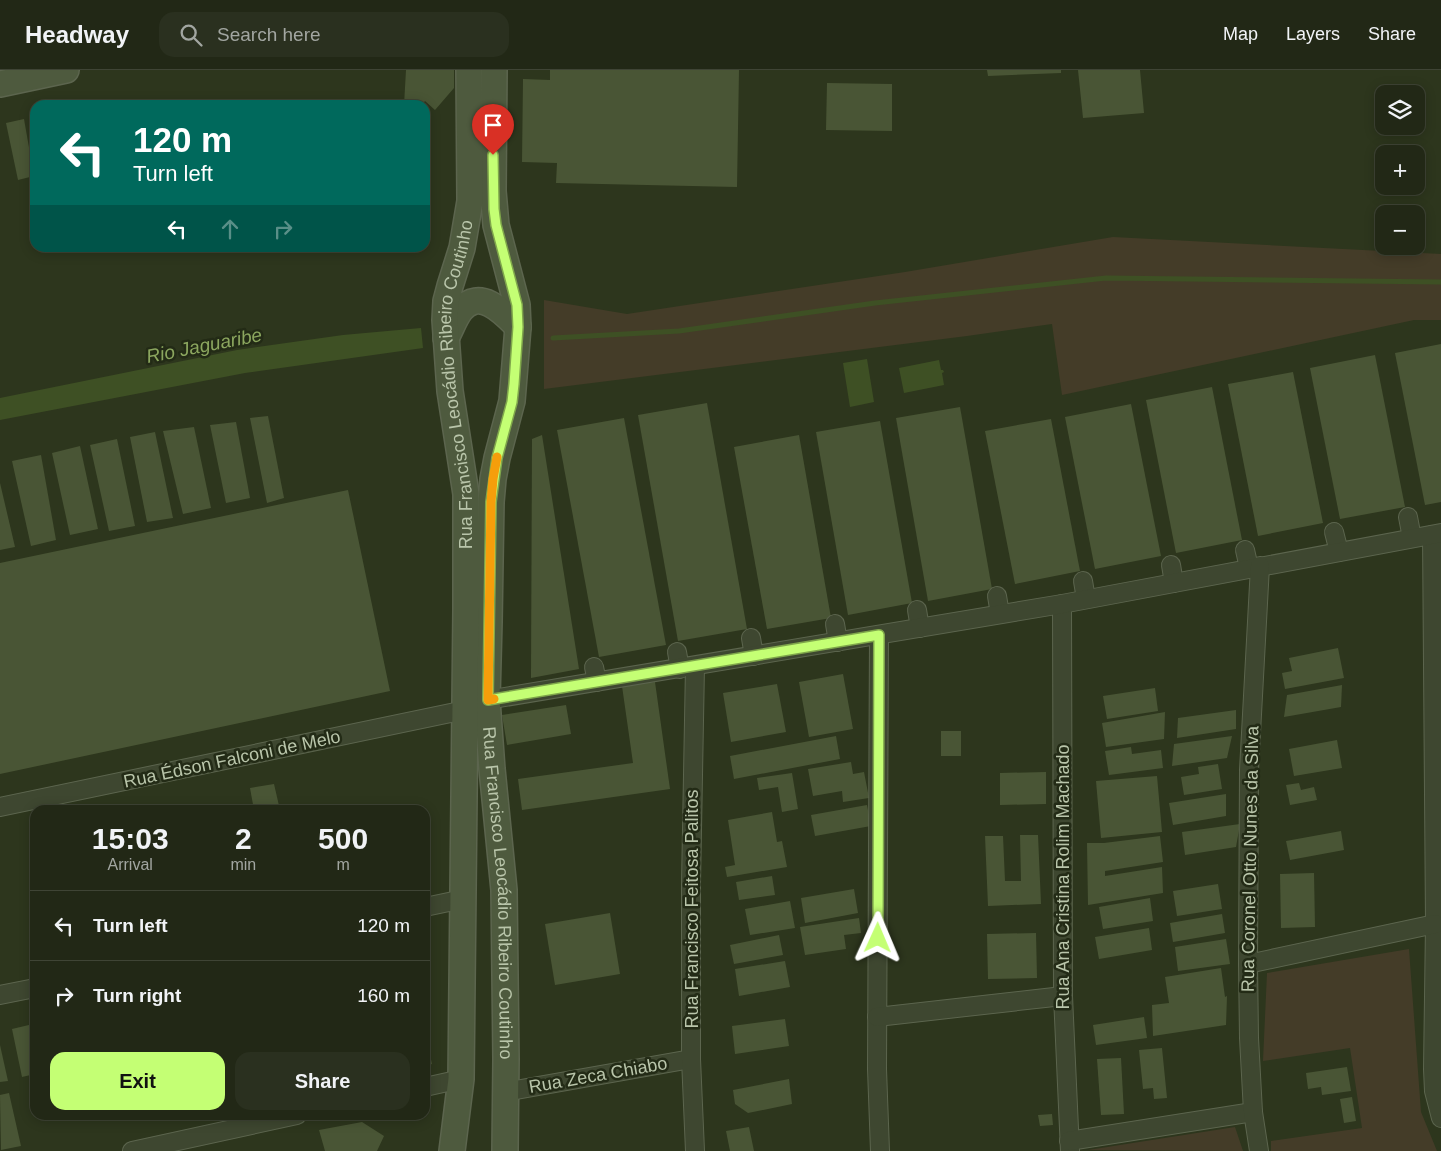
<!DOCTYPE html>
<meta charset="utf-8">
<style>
:root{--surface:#222816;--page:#2a301f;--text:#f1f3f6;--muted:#a2a6a1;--line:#3f4435;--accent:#c4ff74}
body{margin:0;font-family:Arial,sans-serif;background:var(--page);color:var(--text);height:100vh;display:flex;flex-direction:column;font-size:19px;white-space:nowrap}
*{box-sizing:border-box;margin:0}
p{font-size:16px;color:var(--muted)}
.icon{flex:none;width:28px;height:28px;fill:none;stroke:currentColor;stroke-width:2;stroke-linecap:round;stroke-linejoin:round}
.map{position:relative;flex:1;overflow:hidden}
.drawer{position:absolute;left:30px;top:735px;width:400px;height:315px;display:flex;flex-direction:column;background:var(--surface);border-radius:15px;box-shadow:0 2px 12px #0003,0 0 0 1px var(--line)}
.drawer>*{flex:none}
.guide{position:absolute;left:30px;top:30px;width:400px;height:152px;border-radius:15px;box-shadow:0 2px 12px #0003,0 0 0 1px var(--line);background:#00695c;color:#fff;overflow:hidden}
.controls{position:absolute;left:1375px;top:15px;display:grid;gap:10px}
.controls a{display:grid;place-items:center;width:50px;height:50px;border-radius:10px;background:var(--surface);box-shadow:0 2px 12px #0003,0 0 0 1px var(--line);font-size:25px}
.pin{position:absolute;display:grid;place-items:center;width:42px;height:42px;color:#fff;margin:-51px -21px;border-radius:50% 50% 50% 0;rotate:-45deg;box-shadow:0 0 5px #0007}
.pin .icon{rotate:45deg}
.me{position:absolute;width:55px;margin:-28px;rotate:1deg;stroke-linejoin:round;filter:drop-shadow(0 0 4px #0008)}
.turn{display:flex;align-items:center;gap:18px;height:105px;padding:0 20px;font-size:22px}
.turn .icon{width:65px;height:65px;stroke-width:2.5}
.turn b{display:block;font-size:35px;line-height:42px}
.lanes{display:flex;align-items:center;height:48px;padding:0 20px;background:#0003;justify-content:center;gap:25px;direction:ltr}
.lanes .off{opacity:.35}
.eta{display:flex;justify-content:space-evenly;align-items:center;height:85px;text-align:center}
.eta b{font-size:30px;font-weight:700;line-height:35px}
.action{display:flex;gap:10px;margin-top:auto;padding:10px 20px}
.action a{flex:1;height:58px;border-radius:15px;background:var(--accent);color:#111;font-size:20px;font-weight:700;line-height:58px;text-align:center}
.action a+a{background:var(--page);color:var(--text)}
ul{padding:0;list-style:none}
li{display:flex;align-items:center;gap:15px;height:70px;padding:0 20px;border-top:1px solid var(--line)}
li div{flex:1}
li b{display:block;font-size:19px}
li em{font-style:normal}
header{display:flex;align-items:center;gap:30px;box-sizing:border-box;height:70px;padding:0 25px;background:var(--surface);border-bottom:1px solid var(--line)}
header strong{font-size:24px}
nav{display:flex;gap:28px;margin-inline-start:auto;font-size:18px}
.search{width:350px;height:45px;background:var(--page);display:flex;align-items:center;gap:12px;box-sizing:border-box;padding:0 18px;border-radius:15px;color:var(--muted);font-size:19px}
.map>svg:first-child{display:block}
</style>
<header>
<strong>Headway</strong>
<div class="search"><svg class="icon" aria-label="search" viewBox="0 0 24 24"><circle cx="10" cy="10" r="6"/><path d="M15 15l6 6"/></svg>Search here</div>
<nav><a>Map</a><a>Layers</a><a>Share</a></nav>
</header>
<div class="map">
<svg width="1441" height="1081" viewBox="0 0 1441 1081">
<rect width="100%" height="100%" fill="#2d361d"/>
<!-- green -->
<g fill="#443c28">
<path d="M 1113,167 L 1441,184 L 1441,250 L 1414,250 L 1062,325 L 1052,254 L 967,266 L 544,319 L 544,230 L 627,244 L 905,202 Z"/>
<path d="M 1409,879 L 1421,1042 L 1437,1081 L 1271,1081 L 1271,1071 L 1362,1058 L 1350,978 L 1263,991 L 1267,903 Z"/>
<path d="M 1235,1057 L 1243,1081 L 1088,1080 Z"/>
</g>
<!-- water -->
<g fill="#3e5024">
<path d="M 421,258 L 423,278 L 245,303 L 0,350 L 0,328 L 237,280 L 343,265 Z"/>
<path d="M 867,289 L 874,332 L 850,337 L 843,293 Z"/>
<path d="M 939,290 L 941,300 L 943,300 L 944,302 L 942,303 L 944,315 L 904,323 L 899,298 Z"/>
</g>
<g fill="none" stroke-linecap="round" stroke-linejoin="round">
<!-- stream -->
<path stroke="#3e5024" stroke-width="5" d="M 553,268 L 679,261 L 875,233 L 1106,208 L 1441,212"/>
</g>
<!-- building -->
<g fill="#495535">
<path d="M 406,0 L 454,0 L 454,18 L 435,40 L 425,31 L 422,35 L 404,35 Z"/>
<path d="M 550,0 L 739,0 L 737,117 L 556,113 L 557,93 L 522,92 L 523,9 L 550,10 Z"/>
<path d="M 987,0 L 1061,0 L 1061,3 L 988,6 Z"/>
<path d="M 1078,0 L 1140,0 L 1144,43 L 1083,48 Z"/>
<path d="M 827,13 L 892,14 L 892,61 L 826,60 Z"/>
<path d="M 24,49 L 34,106 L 18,110 L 6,53 Z"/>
<path d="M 1441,274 L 1441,432 L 1425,435 L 1395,283 Z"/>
<path d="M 1375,285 L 1405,437 L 1340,449 L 1310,298 Z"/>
<path d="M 1293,302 L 1323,453 L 1258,466 L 1228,314 Z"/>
<path d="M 1212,317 L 1242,470 L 1176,483 L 1146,330 Z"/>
<path d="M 707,333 L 747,559 L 678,571 L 638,345 Z"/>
<path d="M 1131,334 L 1161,486 L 1095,499 L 1065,347 Z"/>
<path d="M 960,337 L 992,519 L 928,531 L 896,348 Z"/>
<path d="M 268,346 L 284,428 L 267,433 L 250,348 Z"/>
<path d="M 624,348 L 666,575 L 599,587 L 557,360 Z"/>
<path d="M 1051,349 L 1080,501 L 1015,514 L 985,361 Z"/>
<path d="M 880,351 L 912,533 L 848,545 L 816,362 Z"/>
<path d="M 236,352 L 250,428 L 226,433 L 210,355 Z"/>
<path d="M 194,357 L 211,438 L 183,444 L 163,361 Z"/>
<path d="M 155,362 L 173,448 L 147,452 L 130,367 Z"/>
<path d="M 542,365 L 579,599 L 531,608 L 532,369 Z"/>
<path d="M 799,365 L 831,548 L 767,559 L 734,377 Z"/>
<path d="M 117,369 L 135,456 L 109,461 L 90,375 Z"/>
<path d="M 80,376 L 98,459 L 70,465 L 52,383 Z"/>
<path d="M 41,385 L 56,470 L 31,476 L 12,391 Z"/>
<path d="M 0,413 L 15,477 L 0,480 Z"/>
<path d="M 348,420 L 390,621 L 0,704 L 0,493 Z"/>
<path d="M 1338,578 L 1344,608 L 1285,619 L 1282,603 L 1292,601 L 1289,588 Z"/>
<path d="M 843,604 L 853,659 L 809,667 L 799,612 Z"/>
<path d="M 655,612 L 670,719 L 522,740 L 518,709 L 633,693 L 622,616 Z"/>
<path d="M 777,614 L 786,662 L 731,672 L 723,623 Z"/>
<path d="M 1342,615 L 1341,637 L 1284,647 L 1287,625 Z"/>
<path d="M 1155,618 L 1158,641 L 1107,649 L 1103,626 Z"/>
<path d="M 566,635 L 571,664 L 507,675 L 502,645 Z"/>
<path d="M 1236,640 L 1236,659 L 1177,668 L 1178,648 Z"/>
<path d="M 1165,642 L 1164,669 L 1106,677 L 1102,653 Z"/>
<rect x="941" y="661" width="20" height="25"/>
<path d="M 836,666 L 840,689 L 734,709 L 730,686 Z"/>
<path d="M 1232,666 L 1227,688 L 1172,696 L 1174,674 Z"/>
<path d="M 1337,670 L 1342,698 L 1294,706 L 1289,679 Z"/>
<path d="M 1131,677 L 1132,684 L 1161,680 L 1163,698 L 1109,705 L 1105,681 Z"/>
<path d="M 851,692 L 853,704 L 864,702 L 869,728 L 843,732 L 842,721 L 813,726 L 808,699 Z"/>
<path d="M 1218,694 L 1222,719 L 1184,725 L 1181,707 L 1199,704 L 1198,697 Z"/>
<path d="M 1046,702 L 1046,734 L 1000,735 L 1000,703 Z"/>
<path d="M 792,703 L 798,739 L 782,742 L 778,717 L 759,720 L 757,708 Z"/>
<path d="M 1157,706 L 1162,762 L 1101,768 L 1096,711 Z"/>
<path d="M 1299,713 L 1301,720 L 1314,717 L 1317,730 L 1290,735 L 1286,715 Z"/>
<path d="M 274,714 L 280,740 L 254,740 L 250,718 Z"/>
<path d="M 1226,724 L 1226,746 L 1173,755 L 1169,733 Z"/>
<path d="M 867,735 L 871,756 L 815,766 L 811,745 Z"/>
<path d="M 772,742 L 777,772 L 782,771 L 787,797 L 727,807 L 725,797 L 735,795 L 728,750 Z"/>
<path d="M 1240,754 L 1236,777 L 1185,785 L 1182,762 Z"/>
<path d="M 1341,761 L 1344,780 L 1290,790 L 1286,771 Z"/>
<path d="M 1020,765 L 1038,765 L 1041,834 L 988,836 L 985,766 L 1003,766 L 1005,811 L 1021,811 Z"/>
<path d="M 1160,766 L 1163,792 L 1105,801 L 1105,806 L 1162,797 L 1163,823 L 1088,835 L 1087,773 L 1104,773 Z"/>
<path d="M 1314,803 L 1315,857 L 1281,858 L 1280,804 Z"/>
<path d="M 772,806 L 775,825 L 739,830 L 736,812 Z"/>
<path d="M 1218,814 L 1222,839 L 1177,846 L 1173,821 Z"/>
<path d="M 854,819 L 858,843 L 805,853 L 801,828 Z"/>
<path d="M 1150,828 L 1153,851 L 1103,859 L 1099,837 Z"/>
<path d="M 790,831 L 795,858 L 750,865 L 745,839 Z"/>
<path d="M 610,843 L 620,904 L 555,915 L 545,854 Z"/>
<path d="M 1222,844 L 1225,863 L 1173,872 L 1170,853 Z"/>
<path d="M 859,848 L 861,863 L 844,865 L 846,879 L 805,885 L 800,857 Z"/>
<path d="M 1149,858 L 1152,880 L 1099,889 L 1095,867 Z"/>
<path d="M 1036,863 L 1037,908 L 988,909 L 987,864 Z"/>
<path d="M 779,865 L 783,885 L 734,894 L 730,875 Z"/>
<path d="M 1226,869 L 1230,894 L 1178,901 L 1175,877 Z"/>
<path d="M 785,891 L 790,917 L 739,926 L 735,899 Z"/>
<path d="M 1221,898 L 1225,927 L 1227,926 L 1226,955 L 1153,966 L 1152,935 L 1169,933 L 1165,907 Z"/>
<path d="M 1144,947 L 1147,968 L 1096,975 L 1093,955 Z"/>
<path d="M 785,949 L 789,976 L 735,984 L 732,956 Z"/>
<path d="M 33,954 L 35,963 L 35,1004 L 22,1007 L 12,959 Z"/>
<path d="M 425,963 L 432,994 L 425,996 Z"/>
<path d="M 0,975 L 8,1011 L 0,1012 Z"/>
<path d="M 1162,978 L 1167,1028 L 1154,1029 L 1153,1018 L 1143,1019 L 1139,980 Z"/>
<path d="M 1121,988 L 1124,1044 L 1101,1045 L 1097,989 Z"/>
<path d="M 1347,997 L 1351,1021 L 1322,1025 L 1321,1017 L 1308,1019 L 1306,1003 Z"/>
<path d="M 789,1009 L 792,1034 L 748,1043 L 735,1034 L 733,1020 Z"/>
<path d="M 9,1023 L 21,1076 L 1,1080 L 0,1025 Z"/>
<path d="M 1352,1027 L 1356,1051 L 1344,1053 L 1340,1029 Z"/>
<path d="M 1052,1044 L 1053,1055 L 1040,1056 L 1038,1045 Z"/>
<path d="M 150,1045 L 171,1045 L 172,1046 L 151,1050 Z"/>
<path d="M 362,1052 L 384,1066 L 377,1081 L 325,1081 L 319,1060 Z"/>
<path d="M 749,1057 L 754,1081 L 730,1081 L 726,1061 Z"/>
</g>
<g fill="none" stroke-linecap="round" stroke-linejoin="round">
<defs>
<g id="minor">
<path d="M 1408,447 L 1412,468"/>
<path d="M 1334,462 L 1339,482"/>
<path d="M 1432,465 L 1435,854 L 1433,999 L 1434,1021 L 1441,1048"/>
<path d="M 1245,480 L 1249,498"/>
<path d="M 1171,495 L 1174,513"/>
<path d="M 1083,511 L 1086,529"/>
<path d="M 997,526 L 1000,544"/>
<path d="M 1062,534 L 1063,926 L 1070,1081"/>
<path d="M 917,540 L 920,558"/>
<path d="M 835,554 L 838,572"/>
<path d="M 879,565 L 877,999 L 880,1081"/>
<path d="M 751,568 L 754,586"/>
<path d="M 677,582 L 680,599"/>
<path d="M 594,597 L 597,612"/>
<path d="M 487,630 L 1062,534 L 1441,463"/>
<path d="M 0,737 L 465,640"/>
<path d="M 425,837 L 463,829"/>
<path d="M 1248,894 L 1435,854"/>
<path d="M 0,925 L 35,918"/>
<path d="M 877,947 L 1063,926"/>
<path d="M 425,1017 L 461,1009"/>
<path d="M 505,1022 L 691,989"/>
<path d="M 1069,1071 L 1253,1042"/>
<path d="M 132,1081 L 297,1045"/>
<path d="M 695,1081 L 691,989 L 691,814 L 695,596"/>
<path d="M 1259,1081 L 1253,1042 L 1249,968 L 1248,894 L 1249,700 L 1260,496"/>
</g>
<g id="secondary">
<path id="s1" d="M 494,0 L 493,121 L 496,155 L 517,235 L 518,257 L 512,331 L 497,388 L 493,409 L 491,432 L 489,552 L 487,630 L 492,699 L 504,820 L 506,989 L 505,1081"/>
<path d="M 0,14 L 66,0"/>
<path d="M 446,268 C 451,259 455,247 461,240 C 480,217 504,243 518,257"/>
<path id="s2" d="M 452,1081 L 461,1009 L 466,539 L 466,424 L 450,321 L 445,250 L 446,231 L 450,216 L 462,178 L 470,131 L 469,0"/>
</g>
</defs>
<!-- minor casing -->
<use href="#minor" stroke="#5c654e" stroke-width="20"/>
<!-- secondary casing -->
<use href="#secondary" stroke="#5c654e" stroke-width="28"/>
<!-- minor -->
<use href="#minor" stroke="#3e4730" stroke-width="18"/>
<!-- secondary -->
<use href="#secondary" stroke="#4e5a3e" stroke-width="25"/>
</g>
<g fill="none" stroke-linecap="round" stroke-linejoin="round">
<defs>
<path id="route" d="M 493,85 L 494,139 L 496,155 L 517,235 L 518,257 L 514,314 L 512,332 L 497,388 L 491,432 L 488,630 L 879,565 L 878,868"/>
</defs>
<!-- route casing -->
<use href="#route" stroke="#7fa64b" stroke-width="12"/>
<!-- route -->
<use href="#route" stroke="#c4ff74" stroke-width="9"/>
<!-- slow -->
<path stroke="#f59e0b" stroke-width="9" d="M 494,629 L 488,630 L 491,432 L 493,409 L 497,387"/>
</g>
<g text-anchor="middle" stroke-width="5" stroke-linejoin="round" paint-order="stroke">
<!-- street labels -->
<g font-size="18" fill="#b9c5aa" stroke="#232b16">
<text dy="6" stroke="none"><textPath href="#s2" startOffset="769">Rua Francisco Leocádio Ribeiro Coutinho</textPath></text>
<text transform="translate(232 689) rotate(-12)" y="6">Rua Édson Falconi de Melo</text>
<text transform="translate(1250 789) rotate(-89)" y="6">Rua Coronel Otto Nunes da Silva</text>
<text transform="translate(1063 807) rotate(-90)" y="6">Rua Ana Cristina Rolim Machado</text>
<text dy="6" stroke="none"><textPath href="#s1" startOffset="829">Rua Francisco Leocádio Ribeiro Coutinho</textPath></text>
<text transform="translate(692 839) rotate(-90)" y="6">Rua Francisco Feitosa Palitos</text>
<text transform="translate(598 1005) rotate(-10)" y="6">Rua Zeca Chiabo</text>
</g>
<!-- water labels -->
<g font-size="19" font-style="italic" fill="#8ca75f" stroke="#232b16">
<text transform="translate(204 275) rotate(-11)" y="7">Rio Jaguaribe</text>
</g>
</g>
</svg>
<div class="controls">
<a><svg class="icon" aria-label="layers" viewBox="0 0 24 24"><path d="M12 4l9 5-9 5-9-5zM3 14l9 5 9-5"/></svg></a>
<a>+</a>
<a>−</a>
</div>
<div class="pin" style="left:493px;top:85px;background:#d93025"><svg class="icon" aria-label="arrive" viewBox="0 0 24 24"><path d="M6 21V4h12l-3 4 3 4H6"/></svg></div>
<svg class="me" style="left:878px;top:868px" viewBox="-20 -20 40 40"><path d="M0-17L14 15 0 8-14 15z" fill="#c4ff74" stroke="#fff" stroke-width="4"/></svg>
<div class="guide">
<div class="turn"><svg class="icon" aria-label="left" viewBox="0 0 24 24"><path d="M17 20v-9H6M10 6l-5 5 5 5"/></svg><div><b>120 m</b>Turn left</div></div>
<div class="lanes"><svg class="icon" aria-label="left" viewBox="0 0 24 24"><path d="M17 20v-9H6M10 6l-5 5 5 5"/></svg><svg class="icon off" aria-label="ahead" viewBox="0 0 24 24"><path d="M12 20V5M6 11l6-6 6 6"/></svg><svg class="icon off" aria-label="right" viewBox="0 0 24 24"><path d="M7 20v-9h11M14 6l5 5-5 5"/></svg></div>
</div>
<section class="drawer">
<div class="eta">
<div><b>15:03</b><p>Arrival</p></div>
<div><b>2</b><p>min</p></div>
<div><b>500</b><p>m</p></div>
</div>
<ul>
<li><svg class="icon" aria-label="left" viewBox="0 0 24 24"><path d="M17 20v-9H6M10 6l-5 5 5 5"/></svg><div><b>Turn left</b></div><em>120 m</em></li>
<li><svg class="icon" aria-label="right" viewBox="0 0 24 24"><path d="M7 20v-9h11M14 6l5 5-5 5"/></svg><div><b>Turn right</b></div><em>160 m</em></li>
</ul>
<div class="action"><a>Exit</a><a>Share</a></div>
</section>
</div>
